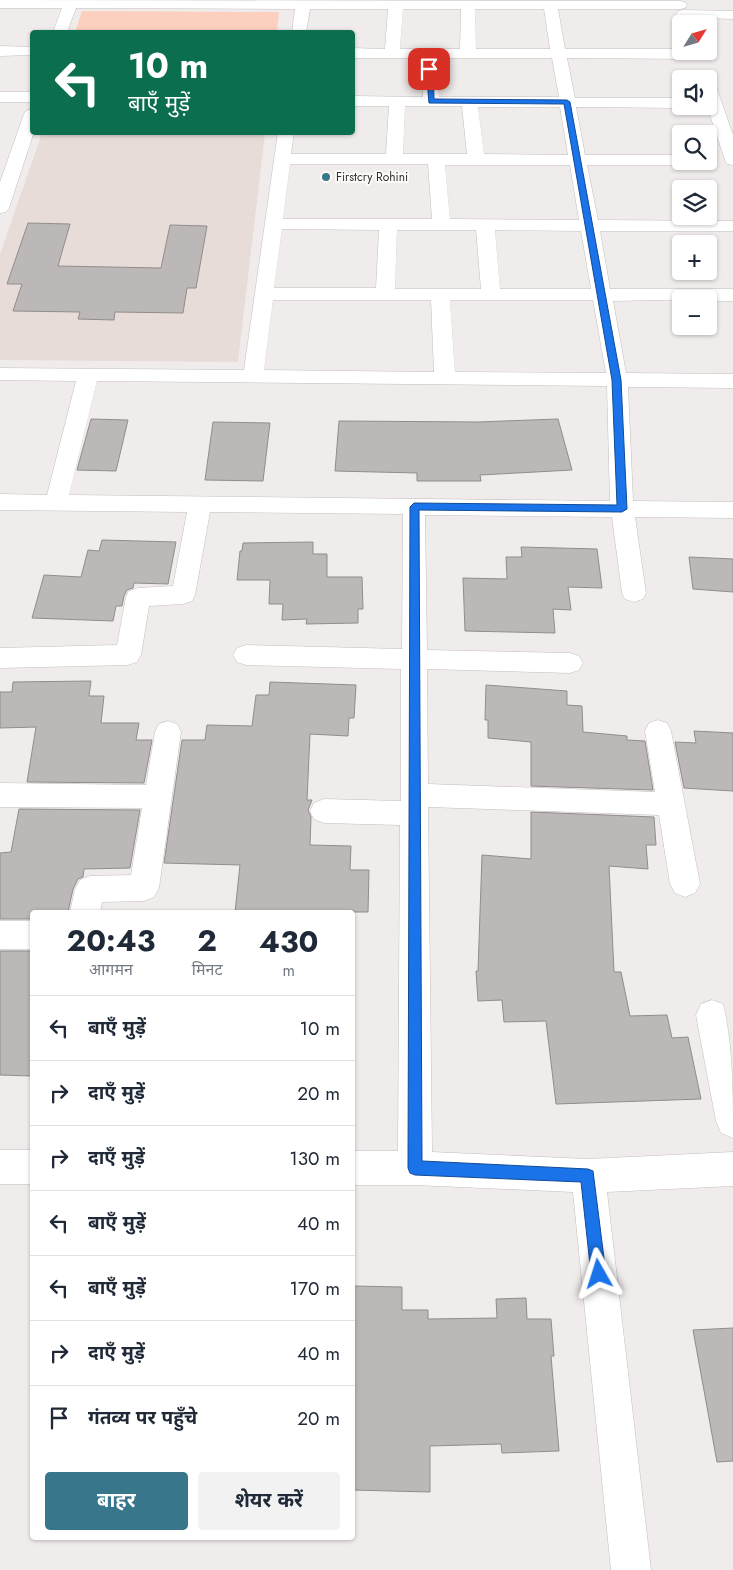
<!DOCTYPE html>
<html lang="hi">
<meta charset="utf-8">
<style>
:root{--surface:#fff;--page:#f2f2f3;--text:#1f2937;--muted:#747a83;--line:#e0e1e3;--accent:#38778b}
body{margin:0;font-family:Jost,"Noto Sans Devanagari",sans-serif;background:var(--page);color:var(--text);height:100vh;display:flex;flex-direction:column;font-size:19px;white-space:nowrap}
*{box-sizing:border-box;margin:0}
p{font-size:16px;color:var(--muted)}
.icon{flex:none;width:28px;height:28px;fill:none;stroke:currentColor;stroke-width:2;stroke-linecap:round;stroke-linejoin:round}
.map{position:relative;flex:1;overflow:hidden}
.drawer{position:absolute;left:30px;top:910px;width:325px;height:630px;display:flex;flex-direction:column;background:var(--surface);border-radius:5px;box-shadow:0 1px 4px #0004}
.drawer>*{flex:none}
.top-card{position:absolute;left:30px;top:30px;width:325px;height:105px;border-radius:5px;box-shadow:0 1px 4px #0004;background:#0b6e4f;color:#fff;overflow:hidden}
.needle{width:32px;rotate:53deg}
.tools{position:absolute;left:672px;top:15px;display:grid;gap:10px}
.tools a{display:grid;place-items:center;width:45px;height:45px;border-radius:5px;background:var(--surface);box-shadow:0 1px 4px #0004;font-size:25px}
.pin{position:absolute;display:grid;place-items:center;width:42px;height:42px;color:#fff;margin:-21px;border-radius:10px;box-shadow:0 2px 8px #0006}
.me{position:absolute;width:55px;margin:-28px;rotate:354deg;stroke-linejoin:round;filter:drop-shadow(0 0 4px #0008)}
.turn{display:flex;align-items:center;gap:18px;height:105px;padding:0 15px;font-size:22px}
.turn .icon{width:65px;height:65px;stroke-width:2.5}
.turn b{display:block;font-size:35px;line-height:42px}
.eta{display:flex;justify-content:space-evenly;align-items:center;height:85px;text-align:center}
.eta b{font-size:30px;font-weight:700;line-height:35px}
.action{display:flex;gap:10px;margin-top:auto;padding:10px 15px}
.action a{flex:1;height:58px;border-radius:5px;background:var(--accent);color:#fff;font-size:20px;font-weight:700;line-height:58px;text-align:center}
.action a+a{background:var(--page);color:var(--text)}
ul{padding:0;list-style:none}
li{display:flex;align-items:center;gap:15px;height:65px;padding:0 15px;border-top:1px solid var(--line)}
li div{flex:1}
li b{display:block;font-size:19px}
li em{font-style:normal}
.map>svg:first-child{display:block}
</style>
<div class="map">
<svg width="733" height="1570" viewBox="0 0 733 1570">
<rect width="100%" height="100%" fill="#f0eceb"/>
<!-- built -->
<path fill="#e8dcd9" d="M 42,133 L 265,133 L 238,362 L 0,360 L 0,254 Z"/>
<!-- green -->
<path fill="#fdcfbe" d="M 82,11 L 279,12 L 277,32 L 75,32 Z"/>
<!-- building -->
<g fill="#bbb8b7" stroke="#908d8c">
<path d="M 28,223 L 70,224 L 58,266 L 161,268 L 170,225 L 207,226 L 196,288 L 187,288 L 183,313 L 115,312 L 114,320 L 78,319 L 80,312 L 13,311 L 22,284 L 7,284 Z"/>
<path d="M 91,419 L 128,420 L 116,471 L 77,470 Z"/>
<path d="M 558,419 L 572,470 L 480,475 L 481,481 L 417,481 L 417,473 L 335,471 L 339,421 L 478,422 Z"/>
<path d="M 213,422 L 270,423 L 263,481 L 205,480 Z"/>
<path d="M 102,540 L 176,542 L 168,584 L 134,583 L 133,588 L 127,590 L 124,596 L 122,606 L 116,606 L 113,621 L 32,618 L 44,575 L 81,577 L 88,550 L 99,551 Z"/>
<path d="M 313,542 L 313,554 L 327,554 L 327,577 L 362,577 L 363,609 L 358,609 L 358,623 L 306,624 L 307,619 L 282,620 L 283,604 L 269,604 L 270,580 L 237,580 L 240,551 L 242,551 L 243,543 Z"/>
<path d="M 521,547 L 597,549 L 602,588 L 568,587 L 571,610 L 553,609 L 555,633 L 465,631 L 463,578 L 507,579 L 506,557 L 522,557 Z"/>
<path d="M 689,557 L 733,559 L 733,592 L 693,589 Z"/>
<path d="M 91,681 L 89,696 L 104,696 L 101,723 L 139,723 L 136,740 L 152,740 L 144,783 L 27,782 L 36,727 L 0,728 L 0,692 L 12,692 L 13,682 Z"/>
<path d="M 270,682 L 356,685 L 354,718 L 349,718 L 348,736 L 310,734 L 307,800 L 312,800 L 308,810 L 311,817 L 310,845 L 351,846 L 350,870 L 369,870 L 368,912 L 235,912 L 240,865 L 164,863 L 182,740 L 205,740 L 207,725 L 252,726 L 256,695 L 269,695 Z"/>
<path d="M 486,685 L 567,691 L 567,705 L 582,706 L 583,732 L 627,736 L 627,740 L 645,741 L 653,790 L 531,786 L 531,742 L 488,738 L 488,720 L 485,720 Z"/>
<path d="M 694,731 L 733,733 L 733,791 L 684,788 L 675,742 L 696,743 Z"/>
<path d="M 19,809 L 140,810 L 130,868 L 84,869 L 83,877 L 78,879 L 73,889 L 68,912 L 32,912 L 32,919 L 0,919 L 0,853 L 11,852 Z"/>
<path d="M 531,812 L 654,817 L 656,845 L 646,845 L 648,869 L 609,866 L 614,972 L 621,972 L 630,1016 L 667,1015 L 672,1038 L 688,1037 L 701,1099 L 556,1104 L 546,1021 L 504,1022 L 502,1000 L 478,1001 L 476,971 L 478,971 L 482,855 L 531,859 Z"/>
<path d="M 0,951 L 32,951 L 32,1076 L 0,1075 Z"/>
<path d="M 352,1286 L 402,1287 L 402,1310 L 428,1310 L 428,1319 L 497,1318 L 496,1299 L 526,1298 L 527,1319 L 551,1319 L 554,1356 L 551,1356 L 559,1451 L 502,1453 L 501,1444 L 430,1446 L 430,1492 L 352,1490 Z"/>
<path d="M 733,1328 L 733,1461 L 717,1462 L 693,1330 Z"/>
</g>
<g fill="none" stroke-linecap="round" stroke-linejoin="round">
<defs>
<g id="minor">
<path d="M 0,0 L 680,1 L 685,2 L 687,5 L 685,8 L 680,9 L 558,9 L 565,49 L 681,49 L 681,51 L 703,51 L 705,54 L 702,57 L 697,59 L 567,58 L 575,98 L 681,98 L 681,106 L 687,106 L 681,108 L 576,107 L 585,155 L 681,155 L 681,161 L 689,161 L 681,165 L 587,165 L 598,220 L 733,221 L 733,231 L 600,231 L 610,289 L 733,289 L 733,301 L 709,301 L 709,299 L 613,301 L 626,373 L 733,374 L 733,388 L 628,387 L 633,501 L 733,502 L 733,518 L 635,517 L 646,593 L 643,599 L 634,602 L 625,599 L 622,593 L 612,517 L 425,515 L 427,650 L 570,653 L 579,656 L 583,663 L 579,670 L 570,673 L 427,669 L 428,784 L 655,792 L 645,731 L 649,723 L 658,720 L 667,723 L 671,731 L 700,884 L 695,893 L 685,897 L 675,893 L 670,884 L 659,815 L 428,807 L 432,1152 L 588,1159 L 733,1152 L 733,1186 L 607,1192 L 651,1570 L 611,1570 L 573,1192 L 415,1185 L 352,1185 L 352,1151 L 398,1151 L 400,825 L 324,823 L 314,819 L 310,811 L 314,803 L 324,799 L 401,801 L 401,669 L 246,665 L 237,662 L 233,655 L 237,648 L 246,645 L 402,649 L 403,514 L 210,512 L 195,595 L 192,601 L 183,604 L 149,606 L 141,655 L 137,662 L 128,665 L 0,668 L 0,648 L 117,645 L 126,597 L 129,591 L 138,588 L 173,586 L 187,512 L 0,510 L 0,494 L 47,495 L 76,381 L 0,380 L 0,368 L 244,370 L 278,132 L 294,132 L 291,154 L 386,154 L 389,106 L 352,106 L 352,96 L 423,97 L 422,58 L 352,58 L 352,48 L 385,49 L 388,9 L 310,9 L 306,32 L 292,32 L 295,9 L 76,8 L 67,32 L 53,32 L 62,8 L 0,8 ZM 403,9 L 461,9 L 460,49 L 400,49 ZM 475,9 L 544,9 L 550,49 L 476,49 ZM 437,58 L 552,58 L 559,97 L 439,97 ZM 405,106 L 462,106 L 467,154 L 403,154 ZM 478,107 L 560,107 L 568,155 L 484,154 ZM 290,164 L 428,164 L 432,219 L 283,219 ZM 445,165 L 570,165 L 579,220 L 450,219 ZM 282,229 L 379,230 L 376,288 L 274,288 ZM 397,230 L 476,230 L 481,289 L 395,289 ZM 495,230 L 581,231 L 591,289 L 500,289 ZM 273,300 L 431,300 L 434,372 L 264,370 ZM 450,300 L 593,300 L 606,373 L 455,372 ZM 97,381 L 607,386 L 610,501 L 69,495 Z"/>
<path d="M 683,10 L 733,11 L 733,19 L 678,17 L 676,14 L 678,11 Z"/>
<path d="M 0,46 L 32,47 L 32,55 L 0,56 Z"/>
<path d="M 709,84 L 715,86 L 717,89 L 733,135 L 733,165 L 727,164 L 725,160 L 707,106 L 709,106 Z"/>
<rect x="0" y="92" width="32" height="10"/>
<path d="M 32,109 L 34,132 L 9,208 L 6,212 L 0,213 L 0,182 L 24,114 L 26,111 Z"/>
<path d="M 168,721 L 177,724 L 181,732 L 159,888 L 154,897 L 144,901 L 102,902 L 100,912 L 70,912 L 75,889 L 80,880 L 90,876 L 131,875 L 142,808 L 0,807 L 0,783 L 146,785 L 155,732 L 159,724 Z"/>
<rect x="0" y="921" width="32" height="28"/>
<path d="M 712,1000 L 723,1004 C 733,1043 733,1096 733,1138 L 721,1133 L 716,1121 L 696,1015 L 701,1004 Z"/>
<rect x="0" y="1150" width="32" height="34"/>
</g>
</defs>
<!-- minor casing -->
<use href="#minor" stroke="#c3bfbe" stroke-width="1"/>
<!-- minor -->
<use href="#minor" fill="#fff" fill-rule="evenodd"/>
</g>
<!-- route -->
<path fill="#1a73e8" stroke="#114b97" d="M 429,67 L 433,69 L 434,99 L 567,100 L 570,102 L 621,380 L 627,509 L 622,512 L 419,510 L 422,1161 L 588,1169 L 593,1171 L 606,1274 L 604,1279 L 599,1282 L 593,1279 L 591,1274 L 581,1182 L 415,1175 L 410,1173 L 408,1168 L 410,507 L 414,503 L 617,505 L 612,380 L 564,104 L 429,103 L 426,69 Z"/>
<!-- markers -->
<circle fill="#38778b" stroke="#fdfaf8" stroke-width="2" cx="326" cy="177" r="5"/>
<g text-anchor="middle" stroke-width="4" stroke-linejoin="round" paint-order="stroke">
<!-- far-poi labels -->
<g font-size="12" fill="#302f2e" stroke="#fdfaf8" text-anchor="start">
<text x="336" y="181">Firstcry Rohini</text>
</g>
</g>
</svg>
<div class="tools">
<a><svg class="needle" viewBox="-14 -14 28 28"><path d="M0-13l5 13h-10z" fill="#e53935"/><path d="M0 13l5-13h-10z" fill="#747a83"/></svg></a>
<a><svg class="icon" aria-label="sound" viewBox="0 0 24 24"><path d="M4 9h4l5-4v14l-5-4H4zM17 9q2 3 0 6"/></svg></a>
<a><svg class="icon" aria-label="search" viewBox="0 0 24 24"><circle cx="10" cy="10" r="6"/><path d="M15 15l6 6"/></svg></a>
<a><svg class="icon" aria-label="layers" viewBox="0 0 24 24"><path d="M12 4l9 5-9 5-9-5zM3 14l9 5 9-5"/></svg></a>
<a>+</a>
<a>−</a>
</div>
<div class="pin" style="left:429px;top:69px;background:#d93025"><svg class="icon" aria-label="arrive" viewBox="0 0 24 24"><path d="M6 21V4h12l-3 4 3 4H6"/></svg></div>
<svg class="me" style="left:599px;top:1274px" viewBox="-20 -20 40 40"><path d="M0-17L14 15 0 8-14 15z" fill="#1a73e8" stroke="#fff" stroke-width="4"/></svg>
<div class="top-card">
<div class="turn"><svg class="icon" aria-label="left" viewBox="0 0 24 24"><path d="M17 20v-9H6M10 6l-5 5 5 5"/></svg><div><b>10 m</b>बाएँ मुड़ें</div></div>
</div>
<section class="drawer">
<div class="eta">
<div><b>20:43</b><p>आगमन</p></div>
<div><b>2</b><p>मिनट</p></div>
<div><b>430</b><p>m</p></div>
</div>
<ul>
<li><svg class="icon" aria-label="left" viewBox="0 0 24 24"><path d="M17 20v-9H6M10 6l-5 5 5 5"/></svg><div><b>बाएँ मुड़ें</b></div><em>10 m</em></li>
<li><svg class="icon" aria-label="right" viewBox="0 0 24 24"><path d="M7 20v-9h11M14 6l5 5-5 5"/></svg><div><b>दाएँ मुड़ें</b></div><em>20 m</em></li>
<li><svg class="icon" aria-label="right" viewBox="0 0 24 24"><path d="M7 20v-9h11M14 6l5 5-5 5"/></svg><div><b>दाएँ मुड़ें</b></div><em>130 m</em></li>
<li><svg class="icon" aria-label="left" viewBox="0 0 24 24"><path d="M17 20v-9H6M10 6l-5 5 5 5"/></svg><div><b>बाएँ मुड़ें</b></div><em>40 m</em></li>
<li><svg class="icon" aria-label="left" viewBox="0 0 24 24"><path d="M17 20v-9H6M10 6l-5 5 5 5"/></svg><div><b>बाएँ मुड़ें</b></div><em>170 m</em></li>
<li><svg class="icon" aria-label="right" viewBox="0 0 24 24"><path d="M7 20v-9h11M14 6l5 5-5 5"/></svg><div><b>दाएँ मुड़ें</b></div><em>40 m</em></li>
<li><svg class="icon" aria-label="arrive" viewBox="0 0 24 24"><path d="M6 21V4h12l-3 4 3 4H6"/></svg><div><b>गंतव्य पर पहुँचे</b></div><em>20 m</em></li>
</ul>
<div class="action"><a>बाहर</a><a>शेयर करें</a></div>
</section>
</div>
